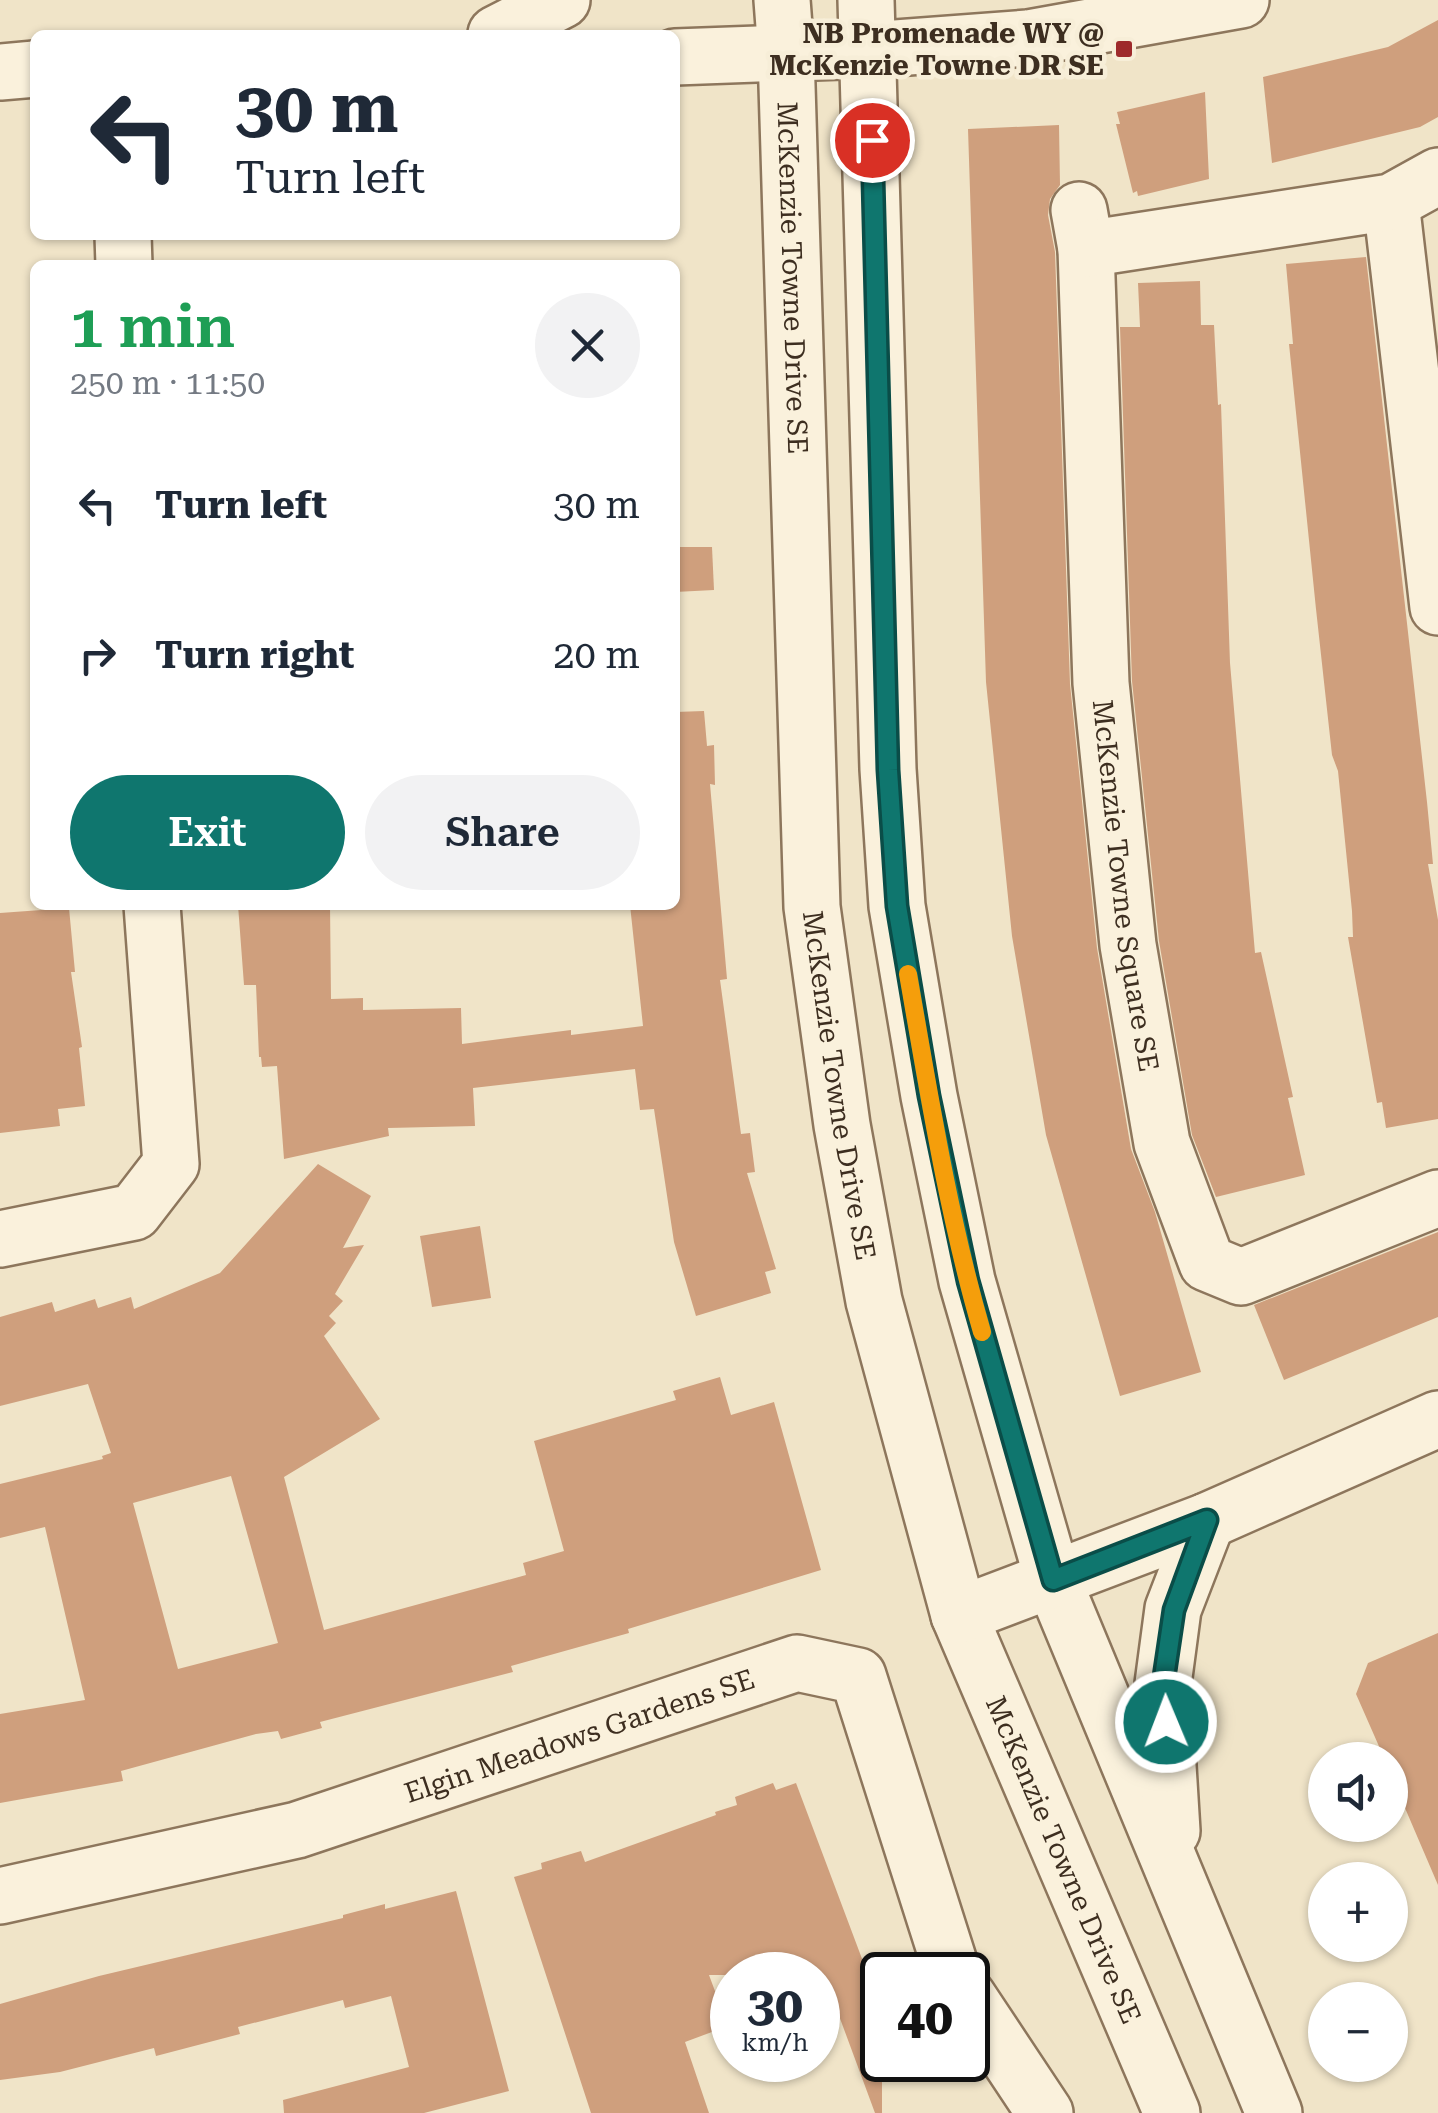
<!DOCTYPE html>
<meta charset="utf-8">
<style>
:root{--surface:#fff;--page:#f2f2f3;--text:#1f2937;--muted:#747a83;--accent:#0f766e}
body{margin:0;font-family:"Roboto Serif",serif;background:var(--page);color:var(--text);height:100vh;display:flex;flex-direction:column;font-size:38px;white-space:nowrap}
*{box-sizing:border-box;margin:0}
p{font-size:32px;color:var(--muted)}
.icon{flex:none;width:55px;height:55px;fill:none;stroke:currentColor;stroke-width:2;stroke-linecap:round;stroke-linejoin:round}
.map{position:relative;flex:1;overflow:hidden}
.side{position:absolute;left:30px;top:260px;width:650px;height:650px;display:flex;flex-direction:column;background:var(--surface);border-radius:15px;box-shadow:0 2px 8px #0004}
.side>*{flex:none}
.top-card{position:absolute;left:30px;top:30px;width:650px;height:210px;border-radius:15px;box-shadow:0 2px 8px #0004;background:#fff;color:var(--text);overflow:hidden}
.controls{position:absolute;left:1308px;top:1742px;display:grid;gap:20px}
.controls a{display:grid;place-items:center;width:100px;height:100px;border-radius:50%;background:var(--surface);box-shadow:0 2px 8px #0004;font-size:50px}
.speed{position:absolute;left:710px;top:1952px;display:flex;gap:20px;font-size:50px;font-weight:700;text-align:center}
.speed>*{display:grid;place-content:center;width:130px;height:130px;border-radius:50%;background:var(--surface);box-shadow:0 2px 8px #0004;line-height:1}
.speed small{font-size:25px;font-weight:400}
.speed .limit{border:5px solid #111;border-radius:15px;background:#fff;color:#111}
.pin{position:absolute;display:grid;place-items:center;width:85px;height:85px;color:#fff;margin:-42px;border:5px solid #fff;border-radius:50%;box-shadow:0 2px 10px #0007}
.me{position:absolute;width:110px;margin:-55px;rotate:359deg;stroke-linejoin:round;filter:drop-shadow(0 0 8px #0008)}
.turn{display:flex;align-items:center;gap:35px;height:210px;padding:0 40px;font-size:45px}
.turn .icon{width:130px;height:130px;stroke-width:2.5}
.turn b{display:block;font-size:70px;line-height:85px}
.round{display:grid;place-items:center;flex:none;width:105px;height:105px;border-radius:52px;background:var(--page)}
.summary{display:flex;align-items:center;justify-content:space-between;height:170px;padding:0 40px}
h1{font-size:60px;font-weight:600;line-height:75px;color:#1e9e55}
.action{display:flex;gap:20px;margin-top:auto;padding:20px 40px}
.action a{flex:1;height:115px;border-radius:60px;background:var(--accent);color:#fff;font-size:40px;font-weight:600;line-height:115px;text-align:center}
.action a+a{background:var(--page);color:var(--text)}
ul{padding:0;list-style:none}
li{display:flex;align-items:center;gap:30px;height:150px;padding:0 40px}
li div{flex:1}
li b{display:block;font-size:38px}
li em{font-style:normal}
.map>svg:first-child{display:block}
</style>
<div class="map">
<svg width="1438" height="2113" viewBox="0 0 1438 2113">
<rect width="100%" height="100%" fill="#f0e4c8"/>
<!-- building -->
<g fill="#cf9f7d" fill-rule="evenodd">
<path d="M 1438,20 L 1438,117 L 1420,127 L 1272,163 L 1263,77 L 1388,47 Z"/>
<path d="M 1205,92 L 1209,179 L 1138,196 L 1137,191 L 1133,193 L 1116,124 L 1120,124 L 1117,112 Z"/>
<path d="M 1059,125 L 1060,185 L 1050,199 L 1048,215 L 1055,252 L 1070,684 L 1097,948 L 1131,1149 L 1155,1212 L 1201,1372 L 1120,1396 L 1046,1135 L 1012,936 L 986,682 L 968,129 Z"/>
<path d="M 1366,257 L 1427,802 L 1433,864 L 1428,864 L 1438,920 L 1438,1119 L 1386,1128 L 1382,1102 L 1377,1103 L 1348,937 L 1353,937 L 1352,911 L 1338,771 L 1332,755 L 1316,609 L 1289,344 L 1293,344 L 1286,264 Z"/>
<path d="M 1200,281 L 1201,325 L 1214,325 L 1218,405 L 1221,404 L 1230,663 L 1255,953 L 1261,952 L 1293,1097 L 1288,1098 L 1305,1175 L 1216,1197 L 1192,1135 L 1159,941 L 1132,681 L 1120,327 L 1140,327 L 1138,283 Z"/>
<path d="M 675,547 L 712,547 L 714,590 L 675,592 Z"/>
<path d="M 704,711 L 707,746 L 714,745 L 715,785 L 710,784 L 727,979 L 720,980 L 741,1134 L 750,1133 L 755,1172 L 747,1173 L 776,1269 L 765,1272 L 771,1293 L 696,1316 L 674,1242 L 654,1109 L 640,1110 L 635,1069 L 473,1088 L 475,1126 L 388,1128 L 389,1136 L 284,1159 L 277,1066 L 262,1067 L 261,1057 L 259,1057 L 256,985 L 244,985 L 238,905 L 330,905 L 331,999 L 363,998 L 363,1010 L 461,1008 L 462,1044 L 571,1030 L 571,1035 L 643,1026 L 630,905 L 675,905 L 675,712 Z"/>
<path d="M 69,908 L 75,972 L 71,972 L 82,1047 L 79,1048 L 85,1106 L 58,1109 L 60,1126 L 0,1133 L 0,913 Z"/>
<path d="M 318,1164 L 371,1196 L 343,1248 L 364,1245 L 335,1294 L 343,1301 L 329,1316 L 336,1323 L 324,1336 L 380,1419 L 284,1477 L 324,1630 L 526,1575 L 523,1563 L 564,1551 L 534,1441 L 676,1400 L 673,1391 L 720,1377 L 731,1415 L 774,1402 L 821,1570 L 628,1629 L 629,1633 L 511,1666 L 513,1672 L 320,1722 L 322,1728 L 281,1739 L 278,1731 L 256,1734 L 121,1771 L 123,1781 L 0,1803 L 0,1714 L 85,1700 L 45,1527 L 0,1538 L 0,1484 L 103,1459 L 102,1456 L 111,1453 L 88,1384 L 0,1406 L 0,1317 L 52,1302 L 55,1312 L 95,1299 L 98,1308 L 131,1297 L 134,1309 L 220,1273 ZM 231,1476 L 278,1643 L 178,1669 L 133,1503 Z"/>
<path d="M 480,1226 L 491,1298 L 432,1307 L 420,1236 Z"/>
<path d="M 1438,1232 L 1438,1317 L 1284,1380 L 1254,1305 Z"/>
<path d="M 1438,1633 L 1438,1885 L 1390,1773 L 1390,1760 L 1385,1760 L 1356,1694 L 1368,1663 Z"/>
<path d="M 773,1783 L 776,1790 L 796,1783 L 882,2012 L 882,2113 L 875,2113 L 828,1986 L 818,1990 L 818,1975 L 709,1975 L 728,2026 L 685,2042 L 709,2113 L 591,2113 L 514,1877 L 542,1869 L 541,1863 L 581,1851 L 585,1862 L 716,1815 L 715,1812 L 737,1805 L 735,1797 Z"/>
<path d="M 456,1891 L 509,2091 L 424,2113 L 284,2113 L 283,2100 L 409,2067 L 391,1996 L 345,2008 L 343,2000 L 238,2027 L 240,2034 L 156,2056 L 154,2048 L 60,2072 L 0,2080 L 0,2004 L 99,1976 L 343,1918 L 343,1915 L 385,1904 L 385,1909 Z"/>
</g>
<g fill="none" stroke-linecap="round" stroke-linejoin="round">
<defs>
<g id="minor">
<path id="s1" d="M 782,0 L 786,53 L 812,907 L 842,1125 L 874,1301 L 959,1615 L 1172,2113"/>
<path d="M 866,0 L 888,769 L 897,906 L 929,1096 L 967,1281 L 1053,1580 L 1274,2113"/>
<path d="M 496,34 L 562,0"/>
<path d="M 675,57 L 869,50 L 1028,38 L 1241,0"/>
<path d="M 0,72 L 35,69"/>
<path d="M 1391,202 L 1438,607"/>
<path id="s2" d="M 1079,210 L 1086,249 L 1101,683 L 1128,945 L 1162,1143 L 1207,1263 L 1241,1277 L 1438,1198"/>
<path d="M 123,235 L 124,265"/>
<path d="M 1086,249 L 1391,202 L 1438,176"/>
<path d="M 0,1239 L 134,1212 L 171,1164 L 152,905"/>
<path d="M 959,1615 L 1207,1521 L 1438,1419"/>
<path d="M 1172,1831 L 1163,1684 L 1173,1609 L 1207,1521"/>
<path id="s3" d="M 0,1896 L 297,1830 L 797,1663 L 858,1676 L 953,1975"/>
<path d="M 968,1997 L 1045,2113"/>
</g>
</defs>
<!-- minor casing -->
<use href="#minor" stroke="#8d765c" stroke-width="60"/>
<!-- minor -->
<use href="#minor" stroke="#faf1dc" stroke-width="55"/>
</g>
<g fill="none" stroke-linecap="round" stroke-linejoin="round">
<defs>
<path id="route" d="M 872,140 L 888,770 L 897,906 L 929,1096 L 968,1281 L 1053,1580 L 1207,1520 L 1174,1610 L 1163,1684 L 1166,1722"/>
</defs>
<!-- route casing -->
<use href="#route" stroke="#0a4d48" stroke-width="25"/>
<!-- route -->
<use href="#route" stroke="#0f766e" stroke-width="18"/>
<!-- slow -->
<path stroke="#f59e0b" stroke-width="18" d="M 908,974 C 929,1094 948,1215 982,1332"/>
</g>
<!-- markers -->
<rect fill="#9e2a2b" stroke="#f7eed8" stroke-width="4" x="1114" y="39" width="20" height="20" rx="5"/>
<g text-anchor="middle" stroke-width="9" stroke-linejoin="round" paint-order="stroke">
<!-- poi labels -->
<g font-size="28" font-weight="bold" fill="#3d2e20" stroke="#f7eed8" text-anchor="end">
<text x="1104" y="43">NB Promenade WY @<tspan x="1104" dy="32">McKenzie Towne DR SE</tspan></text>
</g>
<!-- street labels -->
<g font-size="28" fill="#3d2e20" stroke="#f7eed8">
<text dy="10" stroke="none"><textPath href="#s1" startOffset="278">McKenzie Towne Drive SE</textPath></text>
<text dy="10" stroke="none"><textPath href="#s2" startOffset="678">McKenzie Towne Square SE</textPath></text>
<text dy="10" stroke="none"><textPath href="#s1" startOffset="1088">McKenzie Towne Drive SE</textPath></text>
<text dy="10" stroke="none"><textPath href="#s3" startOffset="602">Elgin Meadows Gardens SE</textPath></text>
<text dy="10" stroke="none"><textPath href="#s1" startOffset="1898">McKenzie Towne Drive SE</textPath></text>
</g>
</g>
</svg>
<div class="controls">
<a><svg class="icon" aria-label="sound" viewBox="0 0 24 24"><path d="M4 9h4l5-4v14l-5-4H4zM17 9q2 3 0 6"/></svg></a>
<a>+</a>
<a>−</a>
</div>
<div class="speed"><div>30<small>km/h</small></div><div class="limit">40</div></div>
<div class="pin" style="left:872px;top:140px;background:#d93025"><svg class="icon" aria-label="arrive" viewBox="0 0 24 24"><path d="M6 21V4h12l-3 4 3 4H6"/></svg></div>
<svg class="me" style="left:1166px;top:1722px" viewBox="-20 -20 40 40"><circle r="17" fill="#0f766e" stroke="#fff" stroke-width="3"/><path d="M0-11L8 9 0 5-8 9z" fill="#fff"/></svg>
<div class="top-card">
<div class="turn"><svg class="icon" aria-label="left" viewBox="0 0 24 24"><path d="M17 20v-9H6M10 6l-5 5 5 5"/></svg><div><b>30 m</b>Turn left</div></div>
</div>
<section class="side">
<div class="summary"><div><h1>1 min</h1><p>250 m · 11:50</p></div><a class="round"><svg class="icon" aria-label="close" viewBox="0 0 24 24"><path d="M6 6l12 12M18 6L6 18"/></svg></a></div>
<ul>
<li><svg class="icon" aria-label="left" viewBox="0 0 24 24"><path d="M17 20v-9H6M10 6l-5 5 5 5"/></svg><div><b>Turn left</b></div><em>30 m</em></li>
<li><svg class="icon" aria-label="right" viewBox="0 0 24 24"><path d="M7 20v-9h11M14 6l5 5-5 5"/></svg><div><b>Turn right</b></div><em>20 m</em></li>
</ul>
<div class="action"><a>Exit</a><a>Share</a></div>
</section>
</div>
